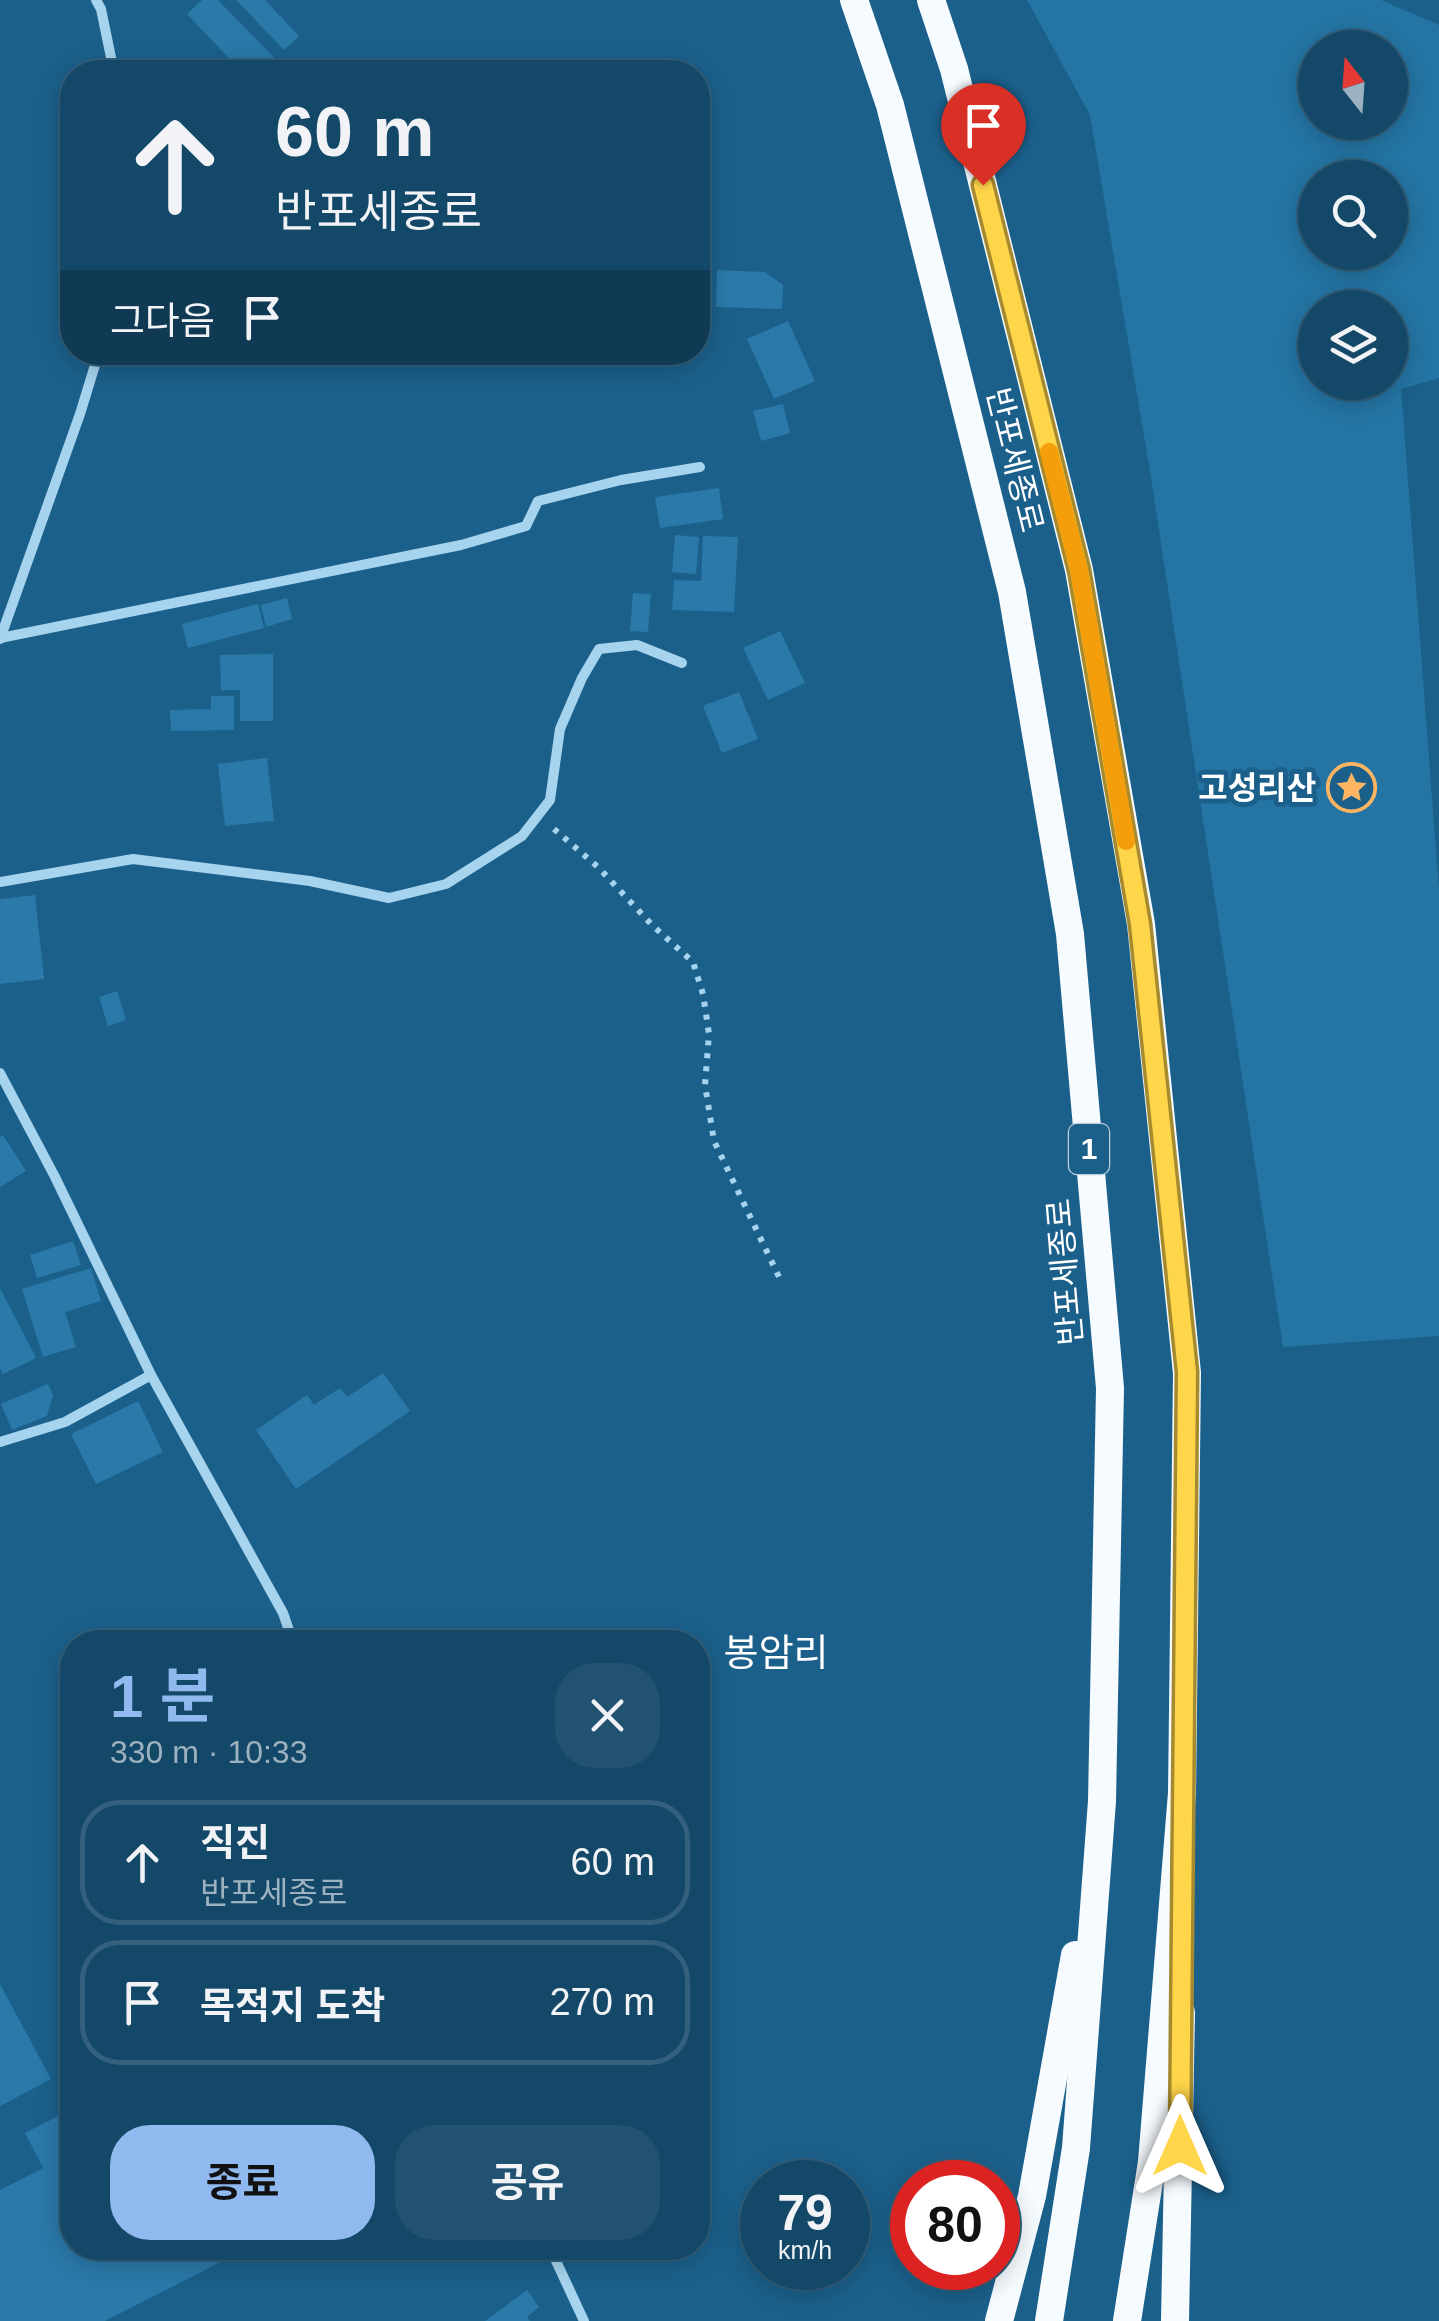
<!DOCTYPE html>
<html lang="ko">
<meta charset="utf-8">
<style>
:root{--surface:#144868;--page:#215271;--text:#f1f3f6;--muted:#9db2c0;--line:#33607c;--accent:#90b9f0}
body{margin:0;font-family:Arial,"Noto Sans KR",sans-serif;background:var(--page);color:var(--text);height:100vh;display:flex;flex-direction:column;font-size:38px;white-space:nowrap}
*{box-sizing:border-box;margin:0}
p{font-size:32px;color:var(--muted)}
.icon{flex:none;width:55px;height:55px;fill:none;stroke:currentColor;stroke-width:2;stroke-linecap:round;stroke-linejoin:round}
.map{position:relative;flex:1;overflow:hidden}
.sheet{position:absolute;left:60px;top:1630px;width:650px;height:630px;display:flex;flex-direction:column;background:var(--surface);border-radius:40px;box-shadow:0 5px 25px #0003,0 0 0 2px var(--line)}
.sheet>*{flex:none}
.top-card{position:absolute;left:60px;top:60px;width:650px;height:305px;border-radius:40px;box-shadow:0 5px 25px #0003,0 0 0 2px var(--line);background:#144868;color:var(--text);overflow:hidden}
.needle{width:65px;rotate:343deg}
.fabs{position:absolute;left:1298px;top:30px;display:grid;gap:20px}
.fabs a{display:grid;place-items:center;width:110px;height:110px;border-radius:50%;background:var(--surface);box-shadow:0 5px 25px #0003,0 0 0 2px var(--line);font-size:50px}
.speed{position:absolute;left:740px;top:2160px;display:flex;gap:20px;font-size:50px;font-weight:700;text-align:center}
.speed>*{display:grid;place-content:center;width:130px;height:130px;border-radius:50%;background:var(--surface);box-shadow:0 5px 25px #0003,0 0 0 2px var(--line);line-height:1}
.speed small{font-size:25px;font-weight:400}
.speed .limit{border:15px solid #d22;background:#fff;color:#111}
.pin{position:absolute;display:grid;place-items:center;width:85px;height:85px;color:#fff;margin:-102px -42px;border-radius:50% 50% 50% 0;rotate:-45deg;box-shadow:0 0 10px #0007}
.pin .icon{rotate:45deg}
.me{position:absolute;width:110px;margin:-55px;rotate:0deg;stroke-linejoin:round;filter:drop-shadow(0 0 8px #0008)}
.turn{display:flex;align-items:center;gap:35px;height:210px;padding:0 50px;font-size:45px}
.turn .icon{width:130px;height:130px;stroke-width:2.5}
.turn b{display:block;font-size:70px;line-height:85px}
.then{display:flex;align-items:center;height:95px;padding:0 50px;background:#0003;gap:20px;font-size:38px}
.round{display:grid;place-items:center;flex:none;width:105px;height:105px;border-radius:40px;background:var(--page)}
.summary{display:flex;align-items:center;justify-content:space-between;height:170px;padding:0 50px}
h1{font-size:60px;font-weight:700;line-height:75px;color:var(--accent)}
.primary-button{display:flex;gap:20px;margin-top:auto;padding:20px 50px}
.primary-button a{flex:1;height:115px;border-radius:40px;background:var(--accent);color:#111;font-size:40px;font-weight:700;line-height:115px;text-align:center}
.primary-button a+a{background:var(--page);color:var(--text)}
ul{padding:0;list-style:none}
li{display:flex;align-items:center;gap:30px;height:125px;margin:0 20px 15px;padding:0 30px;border:5px solid var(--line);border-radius:40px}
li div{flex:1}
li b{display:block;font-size:38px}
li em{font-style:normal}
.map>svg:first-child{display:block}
</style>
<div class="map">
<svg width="1439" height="2321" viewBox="0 0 1439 2321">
<rect width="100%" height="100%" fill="#1b608b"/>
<!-- green -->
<path fill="#2475a4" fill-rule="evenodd" d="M 1027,0 L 1381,0 L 1439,25 L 1439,378 L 1401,389 L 1439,890 L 1439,1336 L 1283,1347 L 1151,477 L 1090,115 ZM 1315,48 L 1390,48 L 1390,122 L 1315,122 ZM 1315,178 L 1390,178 L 1390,252 L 1315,252 ZM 1315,308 L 1390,308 L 1390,382 L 1315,382 Z"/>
<!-- building -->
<g fill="#2a79a9">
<path d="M 202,0 L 218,0 L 285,69 L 281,72 L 242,72 L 187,14 Z"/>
<path d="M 236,0 L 265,0 L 299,36 L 284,50 Z"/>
<path d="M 717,270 L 765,272 L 783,285 L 782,309 L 716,307 Z"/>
<path d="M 788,321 L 815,381 L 774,399 L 747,339 Z"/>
<path d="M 783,404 L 790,433 L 761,441 L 753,411 Z"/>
<path d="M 719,488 L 723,519 L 660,528 L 655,497 Z"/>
<path d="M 675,535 L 699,537 L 696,574 L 672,572 Z"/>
<path d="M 703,536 L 738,537 L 734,612 L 672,610 L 674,580 L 701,581 Z"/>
<path d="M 633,593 L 651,594 L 648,632 L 630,631 Z"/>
<path d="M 287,598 L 292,619 L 266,627 L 261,605 Z"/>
<path d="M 258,604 L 264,628 L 188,648 L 182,624 Z"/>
<path d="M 780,631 L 805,683 L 768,700 L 743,648 Z"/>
<path d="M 273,654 L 273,721 L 240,721 L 240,690 L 221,690 L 220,655 Z"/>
<path d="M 739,692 L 758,739 L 722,753 L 703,706 Z"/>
<path d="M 211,696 L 234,696 L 234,730 L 171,731 L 170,710 L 211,709 Z"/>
<path d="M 267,758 L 274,821 L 225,826 L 218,764 Z"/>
<path d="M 35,895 L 44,979 L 0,984 L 0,899 Z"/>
<path d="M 117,991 L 126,1020 L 108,1026 L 99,997 Z"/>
<path d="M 3,1135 L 26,1171 L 0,1187 L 0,1137 Z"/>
<path d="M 73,1241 L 81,1265 L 37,1278 L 30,1255 Z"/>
<path d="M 91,1268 L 101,1301 L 65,1312 L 76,1347 L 43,1357 L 22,1289 Z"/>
<path d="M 0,1288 L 36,1358 L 3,1374 L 0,1368 Z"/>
<path d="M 383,1373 L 410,1411 L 296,1489 L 256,1430 L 307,1395 L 314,1405 L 340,1388 L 347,1397 Z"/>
<path d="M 48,1384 L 53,1395 L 47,1416 L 12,1430 L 1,1404 Z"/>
<path d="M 138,1401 L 163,1452 L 96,1484 L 71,1434 Z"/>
<path d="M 0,1984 L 51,2079 L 0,2106 Z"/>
<path d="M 72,2109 L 72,2248 L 248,2248 L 105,2321 L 0,2321 L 0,2190 L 43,2168 L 25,2133 Z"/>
<path d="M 527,2290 L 539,2307 L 527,2317 L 530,2321 L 485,2321 Z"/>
</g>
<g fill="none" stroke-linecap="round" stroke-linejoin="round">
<!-- path -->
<path stroke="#a6d3ed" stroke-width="6" stroke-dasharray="5 8" stroke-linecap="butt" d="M 554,829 L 599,868 L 652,925 L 693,962 L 703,994 L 709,1034 L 705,1085 L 714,1141 L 779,1277"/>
<!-- minor -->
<g stroke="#a6d3ed" stroke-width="10">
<path d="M 96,0 L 101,9 L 114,72"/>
<path d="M 0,638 L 461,545 L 526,526 L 538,501 L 621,480 L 700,467"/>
<path d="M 0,639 L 80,414 L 99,352"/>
<path d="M 0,882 L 133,859 L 310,881 L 389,898 L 446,884 L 522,836 L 550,800 L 560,729 L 582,678 L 599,649 L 637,645 L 682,663"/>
<path d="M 0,1073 L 55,1177 L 151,1375 L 283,1613 L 293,1642"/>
<path d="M 0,1442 L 65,1422 L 151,1375"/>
<path d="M 550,2248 L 584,2321"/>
</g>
<!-- trunk -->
<g stroke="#f6fbff" stroke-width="28">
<path d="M 854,0 L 890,105 L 1012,592 L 1070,934 L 1110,1388 L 1102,1801 L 1076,2148 L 1049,2321"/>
<path d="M 931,0 L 954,69 L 1079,570 L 1141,924 L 1187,1373 L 1182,1793 L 1152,2162 L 1127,2321"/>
<path d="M 999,2321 L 1032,2196 L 1075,1955"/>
<path d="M 1175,2321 L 1181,2013"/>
</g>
</g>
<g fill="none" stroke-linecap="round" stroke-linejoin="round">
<defs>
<path id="route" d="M 983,185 L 1079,570 L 1140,924 L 1187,1372 L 1180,2146"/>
</defs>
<!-- route casing -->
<use href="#route" stroke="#a68a30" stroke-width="25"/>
<!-- route -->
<use href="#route" stroke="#ffd54a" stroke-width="18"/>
<!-- slow -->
<path stroke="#f59e0b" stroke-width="18" d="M 1049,452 L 1079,570 L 1126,841"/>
</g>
<!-- icons -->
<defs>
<symbol id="sight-ring" viewBox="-11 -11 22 22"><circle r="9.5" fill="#1b608b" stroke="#feb562" stroke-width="1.5"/><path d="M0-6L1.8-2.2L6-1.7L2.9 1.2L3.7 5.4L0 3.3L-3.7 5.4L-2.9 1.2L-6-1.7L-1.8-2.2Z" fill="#feb562"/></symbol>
</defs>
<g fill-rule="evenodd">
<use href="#sight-ring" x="1324" y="760" width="55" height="55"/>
</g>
<g text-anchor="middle" stroke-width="10" stroke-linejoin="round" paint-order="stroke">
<!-- shield labels -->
<rect fill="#1b608b" stroke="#bbcfdc" stroke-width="2.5" x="1069" y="1124" width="40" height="50" rx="8"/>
<g font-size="30" font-weight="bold" fill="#fff">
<text x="1089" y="1159">1</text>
</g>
<!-- street labels -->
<g font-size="32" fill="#fff" stroke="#1b608b">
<text transform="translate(1015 460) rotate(76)" y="11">반포세종로</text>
<text transform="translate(1065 1272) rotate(-95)" y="11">반포세종로</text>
</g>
<!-- poi labels -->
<g font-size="32" font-weight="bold" fill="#fff" stroke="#1b608b" text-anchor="end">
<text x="1316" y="799">고성리산</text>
</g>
<!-- quarter labels -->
<g font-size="38" fill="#fff" stroke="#1b608b">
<text x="776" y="1666">봉암리</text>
</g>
</g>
</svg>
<div class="fabs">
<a><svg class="needle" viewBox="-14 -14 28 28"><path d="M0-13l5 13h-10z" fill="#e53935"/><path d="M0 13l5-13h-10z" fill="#9db2c0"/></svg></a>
<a><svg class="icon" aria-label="search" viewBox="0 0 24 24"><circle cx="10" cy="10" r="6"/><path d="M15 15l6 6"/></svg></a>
<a><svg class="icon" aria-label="layers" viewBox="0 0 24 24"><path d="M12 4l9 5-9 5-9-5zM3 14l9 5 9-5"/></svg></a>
</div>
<div class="speed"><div>79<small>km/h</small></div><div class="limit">80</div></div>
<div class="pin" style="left:983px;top:185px;background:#d93025"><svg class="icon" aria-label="arrive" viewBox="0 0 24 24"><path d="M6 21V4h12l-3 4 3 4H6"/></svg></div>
<svg class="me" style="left:1180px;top:2146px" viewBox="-20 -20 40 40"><path d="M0-17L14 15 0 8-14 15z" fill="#ffd54a" stroke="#fff" stroke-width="4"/></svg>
<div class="top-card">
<div class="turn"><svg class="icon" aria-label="ahead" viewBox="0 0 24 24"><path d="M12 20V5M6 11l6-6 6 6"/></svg><div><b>60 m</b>반포세종로</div></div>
<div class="then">그다음<svg class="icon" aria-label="arrive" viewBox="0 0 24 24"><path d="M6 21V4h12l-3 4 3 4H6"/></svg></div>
</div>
<section class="sheet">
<div class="summary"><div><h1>1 분</h1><p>330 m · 10:33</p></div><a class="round"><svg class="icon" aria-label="close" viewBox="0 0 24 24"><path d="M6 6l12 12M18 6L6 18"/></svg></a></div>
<ul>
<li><svg class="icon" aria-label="ahead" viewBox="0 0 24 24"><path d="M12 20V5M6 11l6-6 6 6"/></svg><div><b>직진</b><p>반포세종로</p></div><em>60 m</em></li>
<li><svg class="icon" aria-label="arrive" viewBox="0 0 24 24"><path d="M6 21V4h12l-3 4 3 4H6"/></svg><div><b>목적지 도착</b></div><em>270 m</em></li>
</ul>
<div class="primary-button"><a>종료</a><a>공유</a></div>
</section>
</div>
